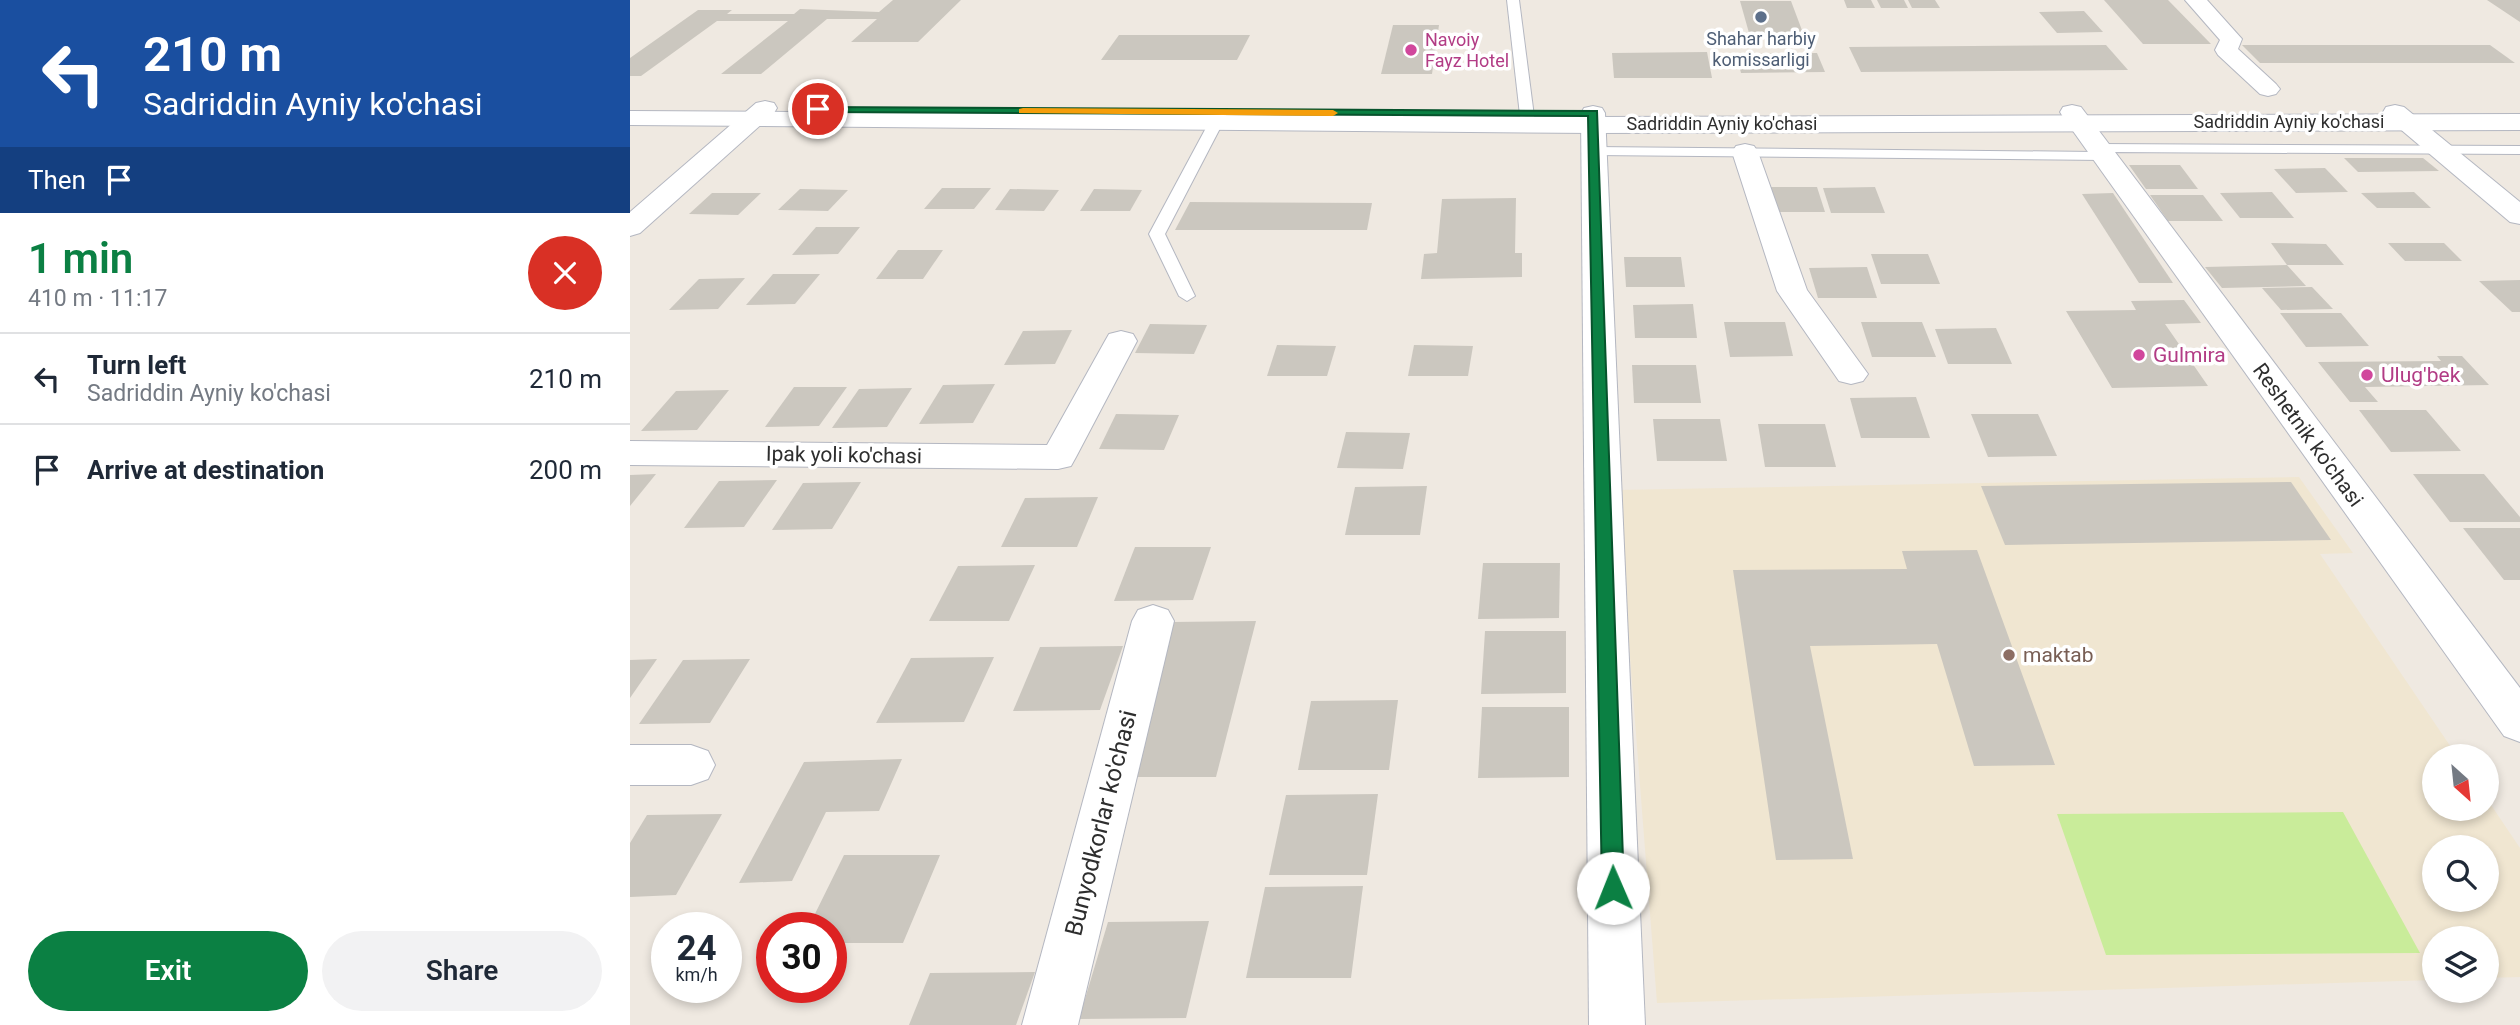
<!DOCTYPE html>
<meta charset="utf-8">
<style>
:root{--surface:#fff;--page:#f2f2f3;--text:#1f2937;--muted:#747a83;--line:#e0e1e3;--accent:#0b8043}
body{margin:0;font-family:Roboto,sans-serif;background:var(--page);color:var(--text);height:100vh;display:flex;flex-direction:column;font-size:26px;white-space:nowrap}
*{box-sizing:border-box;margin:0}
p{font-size:23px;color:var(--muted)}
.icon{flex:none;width:38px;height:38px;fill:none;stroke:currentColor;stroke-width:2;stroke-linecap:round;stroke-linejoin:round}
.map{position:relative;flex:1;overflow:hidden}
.details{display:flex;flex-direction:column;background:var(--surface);width:630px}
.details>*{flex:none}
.top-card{background:#1a4fa0;color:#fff;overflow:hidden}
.needle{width:46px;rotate:153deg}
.fabs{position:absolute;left:1792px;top:744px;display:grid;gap:14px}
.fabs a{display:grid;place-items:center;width:77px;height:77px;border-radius:50%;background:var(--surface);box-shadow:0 4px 10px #0003;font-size:35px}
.speed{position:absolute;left:21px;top:912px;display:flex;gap:14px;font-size:35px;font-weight:700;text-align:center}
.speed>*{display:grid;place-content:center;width:91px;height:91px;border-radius:50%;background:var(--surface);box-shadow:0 4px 10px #0003;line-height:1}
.speed small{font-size:18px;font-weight:400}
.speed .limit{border:10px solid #d22;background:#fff;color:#111}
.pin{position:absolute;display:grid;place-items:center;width:60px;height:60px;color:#fff;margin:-30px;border:4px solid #fff;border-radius:50%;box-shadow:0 2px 7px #0007}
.me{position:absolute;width:77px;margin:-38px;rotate:359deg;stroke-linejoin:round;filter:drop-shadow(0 0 5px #0008)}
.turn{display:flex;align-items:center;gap:24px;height:147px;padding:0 28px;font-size:32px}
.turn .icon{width:91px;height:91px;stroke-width:2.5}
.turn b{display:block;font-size:49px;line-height:60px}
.then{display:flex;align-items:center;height:66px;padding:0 28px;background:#0003;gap:14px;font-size:26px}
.round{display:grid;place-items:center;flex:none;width:74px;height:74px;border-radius:37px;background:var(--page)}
.summary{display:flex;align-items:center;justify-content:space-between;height:119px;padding:0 28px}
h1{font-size:42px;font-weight:600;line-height:52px;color:var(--accent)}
.action{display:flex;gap:14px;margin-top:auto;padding:14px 28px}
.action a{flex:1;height:80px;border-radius:42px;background:var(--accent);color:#fff;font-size:28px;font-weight:600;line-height:80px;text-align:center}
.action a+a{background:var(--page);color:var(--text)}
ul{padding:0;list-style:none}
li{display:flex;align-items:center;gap:21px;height:91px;padding:0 28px;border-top:2px solid var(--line)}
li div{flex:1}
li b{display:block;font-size:26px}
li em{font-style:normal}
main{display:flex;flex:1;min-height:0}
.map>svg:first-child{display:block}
</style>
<main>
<section class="details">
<div class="top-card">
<div class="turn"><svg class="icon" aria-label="left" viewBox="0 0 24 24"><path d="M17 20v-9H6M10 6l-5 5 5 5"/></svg><div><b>210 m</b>Sadriddin Ayniy ko'chasi</div></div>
<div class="then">Then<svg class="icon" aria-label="arrive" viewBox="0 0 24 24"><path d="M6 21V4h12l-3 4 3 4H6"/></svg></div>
</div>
<div class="summary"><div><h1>1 min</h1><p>410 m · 11:17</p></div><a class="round" style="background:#d93025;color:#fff"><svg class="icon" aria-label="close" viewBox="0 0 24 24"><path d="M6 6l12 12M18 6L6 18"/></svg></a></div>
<ul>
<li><svg class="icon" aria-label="left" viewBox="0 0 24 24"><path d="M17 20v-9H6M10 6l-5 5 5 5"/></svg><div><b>Turn left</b><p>Sadriddin Ayniy ko'chasi</p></div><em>210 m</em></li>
<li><svg class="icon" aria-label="arrive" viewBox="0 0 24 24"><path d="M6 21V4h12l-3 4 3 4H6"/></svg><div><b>Arrive at destination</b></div><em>200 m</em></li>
</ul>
<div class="action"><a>Exit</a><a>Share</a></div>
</section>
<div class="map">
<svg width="1890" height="1025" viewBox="0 0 1890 1025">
<rect width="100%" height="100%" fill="#efe9e1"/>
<!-- education -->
<path fill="#f0e6d1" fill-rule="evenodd" d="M 1669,477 L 1723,553 L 1690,554 L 1827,756 L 1804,756 L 1804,808 L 1857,808 L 1857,799 L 1890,848 L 1890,977 L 1857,978 L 1857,938 L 1804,938 L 1804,980 L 1027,1003 L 987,490 ZM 1804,847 L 1857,847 L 1857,900 L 1804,900 Z"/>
<!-- pitch -->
<path fill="#c9ec9a" d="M 1713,812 L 1790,953 L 1476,955 L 1427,814 Z"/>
<!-- building -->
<g fill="#cbc7bf">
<path d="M 263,0 L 331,0 L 288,42 L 221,42 L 247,19 L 197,19 L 131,74 L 91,74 L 158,21 L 87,21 L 11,76 L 0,76 L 0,58 L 68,10 L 102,10 L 97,14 L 164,14 L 170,9 L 249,12 Z"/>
<path d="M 1214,0 L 1241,0 L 1245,8 L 1217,8 Z"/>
<path d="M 1247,0 L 1274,0 L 1278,8 L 1251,8 Z"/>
<path d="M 1278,0 L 1305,0 L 1310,8 L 1282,8 Z"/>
<path d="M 1474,0 L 1538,0 L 1581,44 L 1513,44 Z"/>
<path d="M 1857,0 L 1890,0 L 1890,22 Z"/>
<path d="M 1110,1 L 1161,1 L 1173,33 L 1119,33 Z"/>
<path d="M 1454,11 L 1473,32 L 1427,33 L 1409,12 Z"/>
<path d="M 763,25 L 809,25 L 802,74 L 751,74 Z"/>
<path d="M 489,35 L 620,35 L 607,60 L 471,60 Z"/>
<path d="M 1476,45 L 1498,70 L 1231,72 L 1219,47 Z"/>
<path d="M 1612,45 L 1860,45 L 1885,63 L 1630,63 Z"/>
<path d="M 1077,52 L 1082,78 L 984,78 L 982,53 Z"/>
<path d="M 1187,53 L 1195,72 L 1111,73 L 1106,54 Z"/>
<path d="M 1714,158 L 1793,158 L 1809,171 L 1728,172 Z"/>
<path d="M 1499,165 L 1550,165 L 1568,189 L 1516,189 Z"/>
<path d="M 1695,168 L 1718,192 L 1666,193 L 1644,169 Z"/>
<path d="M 1135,187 L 1187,187 L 1195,212 L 1142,212 Z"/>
<path d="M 1245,187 L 1255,213 L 1201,213 L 1193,188 Z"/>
<path d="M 312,188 L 361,188 L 344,209 L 294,209 Z"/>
<path d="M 170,189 L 218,190 L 198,211 L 148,210 Z"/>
<path d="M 380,189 L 429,190 L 414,211 L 365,210 Z"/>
<path d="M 464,189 L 512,190 L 500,211 L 450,211 Z"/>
<path d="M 1642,192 L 1664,218 L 1610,218 L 1590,193 Z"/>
<path d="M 1784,192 L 1801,208 L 1747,208 L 1731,193 Z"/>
<path d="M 82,193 L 131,193 L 108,215 L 59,214 Z"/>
<path d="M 1483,193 L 1543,283 L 1509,283 L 1452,194 Z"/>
<path d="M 1520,195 L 1573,195 L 1593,221 L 1538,221 Z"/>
<path d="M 886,198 L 885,253 L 892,253 L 892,277 L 791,279 L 794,254 L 807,253 L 812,199 Z"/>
<path d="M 560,202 L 742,203 L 737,230 L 545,230 Z"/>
<path d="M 186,227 L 230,227 L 208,254 L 162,255 Z"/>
<path d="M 1641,243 L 1696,244 L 1714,265 L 1657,265 Z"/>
<path d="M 1758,243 L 1814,243 L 1832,261 L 1775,261 Z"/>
<path d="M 268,250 L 313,250 L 293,279 L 246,279 Z"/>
<path d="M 1241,254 L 1298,254 L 1310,284 L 1251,284 Z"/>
<path d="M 994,257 L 1051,257 L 1055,287 L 996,287 Z"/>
<path d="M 1657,265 L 1676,286 L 1592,288 L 1575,267 Z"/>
<path d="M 1237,267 L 1247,298 L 1188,298 L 1179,268 Z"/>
<path d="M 143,274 L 190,274 L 165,304 L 116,305 Z"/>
<path d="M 115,278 L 88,309 L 39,310 L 69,279 Z"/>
<path d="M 1890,280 L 1890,312 L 1882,312 L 1849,281 Z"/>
<path d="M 1682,287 L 1703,309 L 1651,310 L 1632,288 Z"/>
<path d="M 1554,300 L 1571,323 L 1535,324 L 1578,386 L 1482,388 L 1436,311 L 1506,310 L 1501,301 Z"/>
<path d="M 1063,304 L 1067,338 L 1005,338 L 1003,305 Z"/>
<path d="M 1650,313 L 1711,313 L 1739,346 L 1676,347 Z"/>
<path d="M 1094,322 L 1155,322 L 1163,356 L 1100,357 Z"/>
<path d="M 1231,322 L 1292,322 L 1306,357 L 1242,357 Z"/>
<path d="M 520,324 L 577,325 L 564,354 L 505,353 Z"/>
<path d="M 1366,328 L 1382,364 L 1318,364 L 1305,329 Z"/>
<path d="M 442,330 L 425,364 L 374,365 L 393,331 Z"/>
<path d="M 647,345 L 706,346 L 697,376 L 637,376 Z"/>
<path d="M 784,345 L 843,346 L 838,376 L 778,376 Z"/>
<path d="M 1807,356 L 1832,356 L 1859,385 L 1735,387 L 1748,402 L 1720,402 L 1688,362 L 1811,361 Z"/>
<path d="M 1002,365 L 1066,365 L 1071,403 L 1004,403 Z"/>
<path d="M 365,384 L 343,423 L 289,424 L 313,385 Z"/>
<path d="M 164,387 L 217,387 L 189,426 L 135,427 Z"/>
<path d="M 282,388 L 257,427 L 202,428 L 229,389 Z"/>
<path d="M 99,390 L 67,430 L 11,431 L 46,391 Z"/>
<path d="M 1286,397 L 1300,438 L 1231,438 L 1220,398 Z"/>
<path d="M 1729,410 L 1796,410 L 1831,451 L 1761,452 Z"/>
<path d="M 486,414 L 549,415 L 534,450 L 469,449 Z"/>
<path d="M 1341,414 L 1408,414 L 1427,456 L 1358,457 Z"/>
<path d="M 1023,419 L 1090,419 L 1097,461 L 1027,461 Z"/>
<path d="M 1128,424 L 1195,424 L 1206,467 L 1135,467 Z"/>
<path d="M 716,432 L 780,433 L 773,469 L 707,468 Z"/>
<path d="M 26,474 L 0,506 L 0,475 Z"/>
<path d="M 1783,474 L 1854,474 L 1890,517 L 1890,522 L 1820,522 Z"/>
<path d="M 147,480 L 114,527 L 54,528 L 89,481 Z"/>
<path d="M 231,482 L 202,529 L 142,530 L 173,483 Z"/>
<path d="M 1661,482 L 1701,540 L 1375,545 L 1351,486 Z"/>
<path d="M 797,486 L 790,535 L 715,535 L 725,487 Z"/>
<path d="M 468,497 L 447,547 L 371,547 L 395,498 Z"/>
<path d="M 1833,528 L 1890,528 L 1890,580 L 1874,580 Z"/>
<path d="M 505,547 L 581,547 L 563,600 L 484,601 Z"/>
<path d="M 1347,550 L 1425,765 L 1344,766 L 1307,644 L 1180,646 L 1223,859 L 1146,860 L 1103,570 L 1277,569 L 1272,551 Z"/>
<path d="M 853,563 L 930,563 L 929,618 L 848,619 Z"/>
<path d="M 405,565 L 379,621 L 299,621 L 328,566 Z"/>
<path d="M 626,621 L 586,777 L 491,777 L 542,622 Z"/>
<path d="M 855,631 L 936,631 L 936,693 L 851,694 Z"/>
<path d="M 493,646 L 470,710 L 383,711 L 410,647 Z"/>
<path d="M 364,657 L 334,722 L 246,723 L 281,658 Z"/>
<path d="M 27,659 L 0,698 L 0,660 Z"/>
<path d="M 120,659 L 80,723 L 9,724 L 53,660 Z"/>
<path d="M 768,700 L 759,770 L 668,770 L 681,701 Z"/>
<path d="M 852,707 L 939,707 L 939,777 L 848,778 Z"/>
<path d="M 272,759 L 249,811 L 196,812 L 162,881 L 109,883 L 174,762 Z"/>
<path d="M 748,794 L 737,875 L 639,875 L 656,795 Z"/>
<path d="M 92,814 L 46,895 L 0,897 L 0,843 L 17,815 Z"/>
<path d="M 214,855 L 310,855 L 273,943 L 201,943 L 201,928 L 178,928 Z"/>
<path d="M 733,886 L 721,978 L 616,978 L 635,887 Z"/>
<path d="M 579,921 L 556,1018 L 449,1019 L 478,922 Z"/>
<path d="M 405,972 L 386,1025 L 279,1025 L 300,973 Z"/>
</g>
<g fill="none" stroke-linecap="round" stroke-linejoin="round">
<defs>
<g id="lane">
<path d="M 877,0 L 889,0 L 905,124 L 898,128 L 891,124 Z"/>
<path d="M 591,109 L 598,113 L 535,234 L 565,296 L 557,301 L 549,296 L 519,234 L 584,113 Z"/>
<path d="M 1468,144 L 1890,146 L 1890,154 L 1476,152 L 1481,156 L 1474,160 L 964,155 L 957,151 L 964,147 L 1465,152 L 1461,148 Z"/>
</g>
<g id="street">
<path d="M 1555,0 L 1577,0 L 1612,39 L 1608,49 L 1646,84 L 1650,89 L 1646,94 L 1638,96 L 1630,94 L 1588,55 L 1585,50 L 1590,40 Z"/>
<path d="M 135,101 L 144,103 L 147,108 L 144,113 L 10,233 L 0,236 L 0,212 L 126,103 Z"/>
<path d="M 1442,105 L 1451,107 L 1890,688 L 1890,742 L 1874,736 L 1433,117 L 1430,112 L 1433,107 Z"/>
<path d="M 1765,105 L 1774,107 L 1890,202 L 1890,224 L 1880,222 L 1756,117 L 1753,112 L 1756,107 Z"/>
<path d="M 963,106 L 972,108 L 975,113 L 1015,1025 L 959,1025 L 951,113 L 954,108 Z"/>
<path d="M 1115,144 L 1124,146 L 1128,152 L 1177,290 L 1238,374 L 1233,381 L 1221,384 L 1209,381 L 1147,291 L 1102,152 L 1106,146 Z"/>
<path d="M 491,331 L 503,334 L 507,341 L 446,457 L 441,466 L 428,469 L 0,465 L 0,441 L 417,445 L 475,341 L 479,334 Z"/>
<path d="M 523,605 L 538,610 L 544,621 L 448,1025 L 392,1025 L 502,621 L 508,610 Z"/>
<path d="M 0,745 L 61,745 L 78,751 L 85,765 L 78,779 L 61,785 L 0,785 Z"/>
</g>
<path id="secondary" d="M 0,111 L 964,117 L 1890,114 L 1890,130 L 964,133 L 0,125 Z"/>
</defs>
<!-- lane casing -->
<use href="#lane" stroke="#b4b7c1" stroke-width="2"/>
<!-- street casing -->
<use href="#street" stroke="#b4b7c1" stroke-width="2"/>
<!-- secondary casing -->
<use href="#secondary" stroke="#b4b7c1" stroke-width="2"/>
<!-- lane -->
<use href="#lane" fill="#fff" fill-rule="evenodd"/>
<!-- street -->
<use href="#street" fill="#fff" fill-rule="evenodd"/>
<!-- secondary -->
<use href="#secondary" fill="#fff" fill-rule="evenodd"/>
</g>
<!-- route -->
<path fill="#0b8043" stroke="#07532c" stroke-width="2" d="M 185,107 L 967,111 L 994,888 L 990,895 L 983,898 L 975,895 L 972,888 L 958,116 L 188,112 L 185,111 Z"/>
<!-- slow -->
<path fill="#f59e0b" d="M 393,108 L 703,110 L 708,113 L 703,116 L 389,113 L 389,109 Z"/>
<!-- markers -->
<circle fill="#5c6f8a" stroke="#fff" stroke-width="2.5" cx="1131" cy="17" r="7"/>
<g fill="#d1479c" stroke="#fff" stroke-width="2.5">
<circle cx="781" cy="50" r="7"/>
<circle cx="1509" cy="355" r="7"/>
<circle cx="1737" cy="375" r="7"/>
</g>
<circle fill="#8d6e63" stroke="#fff" stroke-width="2.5" cx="1379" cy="655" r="7"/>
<g text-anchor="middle" stroke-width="7" stroke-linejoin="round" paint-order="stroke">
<!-- far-service labels -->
<g font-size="18" fill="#4e5e75" stroke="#fff">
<text x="1131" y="45">Shahar harbiy<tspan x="1131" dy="21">komissarligi</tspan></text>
</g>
<!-- far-hotel labels -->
<g font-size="18" fill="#b23c85" stroke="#fff" text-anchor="start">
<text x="795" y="46">Navoiy<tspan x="795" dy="21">Fayz Hotel</tspan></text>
</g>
<!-- far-street labels -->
<g font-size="18" fill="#2e2e2e" stroke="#fff">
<text x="1659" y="128">Sadriddin Ayniy ko'chasi</text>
<text x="1092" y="130">Sadriddin Ayniy ko'chasi</text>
</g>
<!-- hotel labels -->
<g font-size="21" fill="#b23c85" stroke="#fff" text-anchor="start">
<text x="1523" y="362">Gulmira</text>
<text x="1751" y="382">Ulug'bek</text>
</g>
<!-- street labels -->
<g font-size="21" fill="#2e2e2e" stroke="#fff">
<text transform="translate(1678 435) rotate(54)" y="7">Reshetnik ko'chasi</text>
<text transform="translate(214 455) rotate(1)" y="7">Ipak yoli ko'chasi</text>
</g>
<!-- education labels -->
<g font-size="21" fill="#785e54" stroke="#fff" text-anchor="start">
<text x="1393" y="662">maktab</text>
</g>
<!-- near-street labels -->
<g font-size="24" fill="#2e2e2e" stroke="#fff">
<text transform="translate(471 823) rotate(-76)" y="8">Bunyodkorlar ko'chasi</text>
</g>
</g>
</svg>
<div class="fabs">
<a><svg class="needle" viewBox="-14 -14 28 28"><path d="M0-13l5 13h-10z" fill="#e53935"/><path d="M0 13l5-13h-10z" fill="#747a83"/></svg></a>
<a><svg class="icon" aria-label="search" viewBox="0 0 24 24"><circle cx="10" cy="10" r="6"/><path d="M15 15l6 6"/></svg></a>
<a><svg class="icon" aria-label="layers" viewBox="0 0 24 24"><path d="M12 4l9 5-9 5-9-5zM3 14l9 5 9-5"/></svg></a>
</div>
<div class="speed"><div>24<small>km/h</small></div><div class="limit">30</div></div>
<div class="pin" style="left:188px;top:109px;background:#d93025"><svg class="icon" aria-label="arrive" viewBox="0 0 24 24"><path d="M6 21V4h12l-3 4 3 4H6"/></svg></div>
<svg class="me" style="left:983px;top:888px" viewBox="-20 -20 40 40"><circle r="19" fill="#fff"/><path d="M0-13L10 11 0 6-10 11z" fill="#0b8043"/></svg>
</div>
</main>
